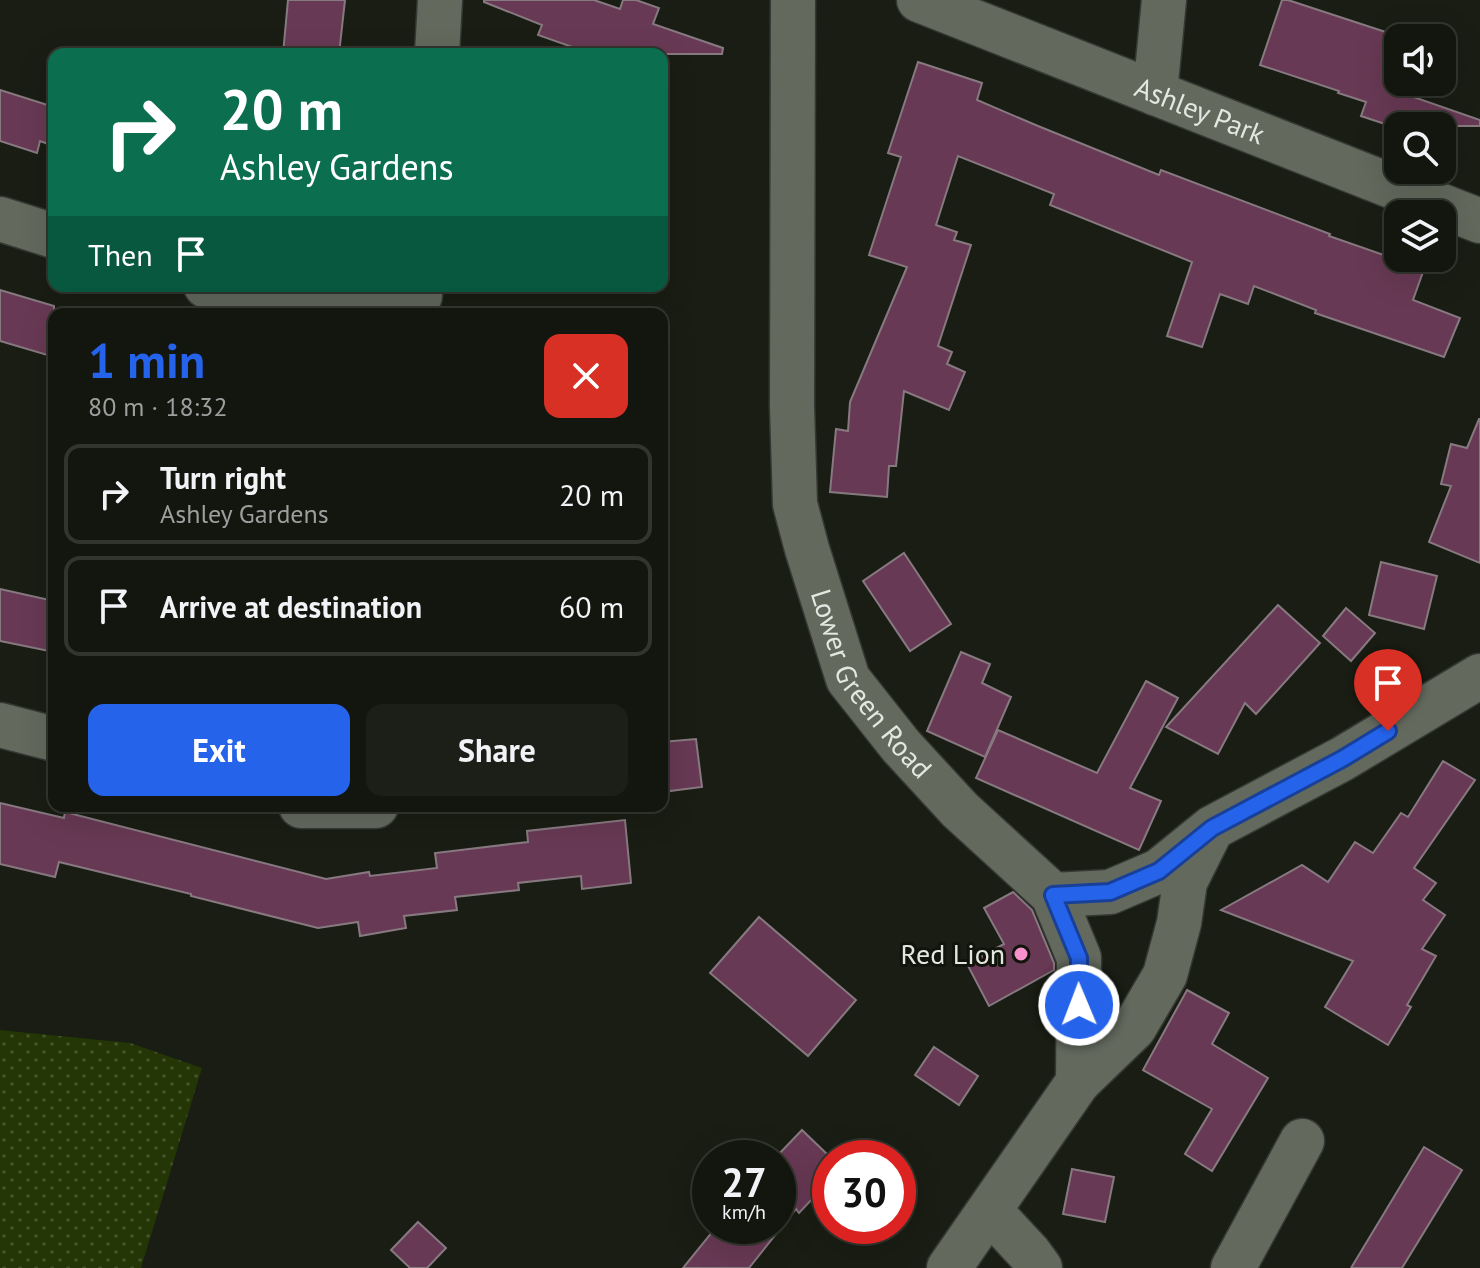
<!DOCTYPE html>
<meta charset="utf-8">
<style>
:root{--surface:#13160e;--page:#1c1f17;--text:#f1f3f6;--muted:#9d9f9e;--line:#32352e;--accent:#2563eb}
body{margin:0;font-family:"PT Sans",sans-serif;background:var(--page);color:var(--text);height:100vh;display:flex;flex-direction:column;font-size:30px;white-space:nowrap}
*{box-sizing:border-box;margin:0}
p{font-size:26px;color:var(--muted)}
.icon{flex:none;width:44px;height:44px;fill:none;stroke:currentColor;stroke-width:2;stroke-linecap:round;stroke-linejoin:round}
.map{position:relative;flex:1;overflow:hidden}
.panel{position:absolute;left:48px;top:308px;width:620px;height:504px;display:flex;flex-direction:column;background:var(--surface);border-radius:16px;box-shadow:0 8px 32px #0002,0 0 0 2px var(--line)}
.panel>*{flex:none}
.top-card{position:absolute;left:48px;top:48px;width:620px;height:244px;border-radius:16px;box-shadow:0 8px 32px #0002,0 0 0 2px var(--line);background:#0b6e4f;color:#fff;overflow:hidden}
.tools{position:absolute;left:1384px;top:24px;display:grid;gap:16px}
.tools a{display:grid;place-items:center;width:72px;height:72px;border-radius:16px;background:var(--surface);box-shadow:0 8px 32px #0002,0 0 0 2px var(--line);font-size:40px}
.speed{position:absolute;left:692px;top:1140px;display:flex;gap:16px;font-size:40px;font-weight:700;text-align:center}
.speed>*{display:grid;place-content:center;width:104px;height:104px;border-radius:50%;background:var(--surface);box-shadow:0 8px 32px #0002,0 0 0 2px var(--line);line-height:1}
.speed small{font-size:20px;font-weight:400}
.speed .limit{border:12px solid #d22;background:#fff;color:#111}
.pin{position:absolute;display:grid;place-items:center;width:68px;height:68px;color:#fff;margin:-82px -34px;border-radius:50% 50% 50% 0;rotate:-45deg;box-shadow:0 0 8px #0007}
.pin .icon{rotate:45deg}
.me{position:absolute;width:88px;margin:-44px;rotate:359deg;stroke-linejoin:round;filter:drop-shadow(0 0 6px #0008)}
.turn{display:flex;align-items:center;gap:28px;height:168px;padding:0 40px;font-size:36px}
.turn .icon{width:104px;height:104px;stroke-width:2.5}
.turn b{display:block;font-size:56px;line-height:68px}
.then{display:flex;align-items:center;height:76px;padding:0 40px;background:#0003;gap:16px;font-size:30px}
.round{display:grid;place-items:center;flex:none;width:84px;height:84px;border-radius:16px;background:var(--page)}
.head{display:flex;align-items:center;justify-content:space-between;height:136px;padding:0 40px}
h1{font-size:48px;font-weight:700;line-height:60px;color:var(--accent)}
.action{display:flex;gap:16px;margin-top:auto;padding:16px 40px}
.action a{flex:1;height:92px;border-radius:16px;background:var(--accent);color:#fff;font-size:32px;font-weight:700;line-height:92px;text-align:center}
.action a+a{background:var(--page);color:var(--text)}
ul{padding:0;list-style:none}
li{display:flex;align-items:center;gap:24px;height:100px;margin:0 16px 12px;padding:0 24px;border:4px solid var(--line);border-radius:16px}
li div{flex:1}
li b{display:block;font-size:30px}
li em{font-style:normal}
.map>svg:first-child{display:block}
</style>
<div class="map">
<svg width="1480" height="1268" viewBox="0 0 1480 1268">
<defs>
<pattern id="grass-dots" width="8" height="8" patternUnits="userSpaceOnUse" patternTransform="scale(2)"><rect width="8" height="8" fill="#243506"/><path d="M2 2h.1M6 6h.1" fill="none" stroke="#44522a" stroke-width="1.8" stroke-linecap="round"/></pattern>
</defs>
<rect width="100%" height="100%" fill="#191d13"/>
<!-- grass -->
<path fill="url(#grass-dots)" d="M 0,1030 L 130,1043 L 202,1068 L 141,1268 L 0,1268 Z"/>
<!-- building -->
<g fill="#683954" stroke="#877980" stroke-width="2">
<path d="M 288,0 L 345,0 L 339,54 L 283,54 Z"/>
<path d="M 484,0 L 594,0 L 620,9 L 623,0 L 636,0 L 659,8 L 653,24 L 723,48 L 722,54 L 592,54 L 538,35 L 542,25 L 484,2 Z"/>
<path d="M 1282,0 L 1288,0 L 1404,38 L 1398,38 L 1399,82 L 1396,91 L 1480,120 L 1480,126 L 1391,126 L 1361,116 L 1366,102 L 1338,93 L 1339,91 L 1260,65 Z"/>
<path d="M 918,62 L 982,83 L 977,100 L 1038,126 L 1159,175 L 1161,170 L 1330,234 L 1329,236 L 1424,269 L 1413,300 L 1460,318 L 1444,357 L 1315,313 L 1316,310 L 1254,286 L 1248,304 L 1220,294 L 1202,347 L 1167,336 L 1192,262 L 1050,205 L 1054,194 L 958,156 L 936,225 L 957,232 L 954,240 L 971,245 L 938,346 L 952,352 L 947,364 L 965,372 L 949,410 L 904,391 L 896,466 L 889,466 L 887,497 L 830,492 L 836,429 L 848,431 L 850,402 L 907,267 L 869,255 L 901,157 L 888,153 Z"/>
<path d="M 0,90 L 54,107 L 54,146 L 40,141 L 37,153 L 0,141 Z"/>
<path d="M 0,290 L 54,306 L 54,357 L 0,341 Z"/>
<path d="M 1479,419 L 1480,419 L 1480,563 L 1429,542 L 1451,486 L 1441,484 L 1451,444 L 1467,448 Z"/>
<path d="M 904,553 L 951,624 L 910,651 L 863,581 Z"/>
<path d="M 1381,562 L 1437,576 L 1424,629 L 1369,615 Z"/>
<path d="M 0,589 L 54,601 L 54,652 L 0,641 Z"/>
<path d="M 1278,605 L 1320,643 L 1256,714 L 1245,703 L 1218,754 L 1166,727 Z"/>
<path d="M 1346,608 L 1375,633 L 1351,661 L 1323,636 Z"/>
<path d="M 961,652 L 990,664 L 982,683 L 1011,697 L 985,757 L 927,731 Z"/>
<path d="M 1146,681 L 1178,698 L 1130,788 L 1161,801 L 1139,850 L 976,778 L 998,730 L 1097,773 Z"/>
<path d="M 696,739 L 702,787 L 662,792 L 662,742 Z"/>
<path d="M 1443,761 L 1475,780 L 1414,868 L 1436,883 L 1423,900 L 1445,915 L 1422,949 L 1436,956 L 1407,1005 L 1411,1007 L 1388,1045 L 1325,1007 L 1353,961 L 1221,910 L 1302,865 L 1328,882 L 1355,842 L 1373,853 L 1401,813 L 1408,817 Z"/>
<path d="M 0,803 L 64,818 L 65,812 L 326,879 L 369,872 L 370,876 L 437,868 L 435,853 L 528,842 L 527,831 L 625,820 L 631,883 L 582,889 L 581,876 L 518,883 L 519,890 L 455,897 L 457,910 L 404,916 L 406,928 L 360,936 L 358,922 L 318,928 L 191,896 L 191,894 L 59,862 L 55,877 L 0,864 Z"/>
<path d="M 1013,892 L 1032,910 L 1054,963 L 1054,970 L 989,1006 L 967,964 L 1004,944 L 984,908 Z"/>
<path d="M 759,917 L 856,1000 L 808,1056 L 710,973 Z"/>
<path d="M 1187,990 L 1229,1013 L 1212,1044 L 1268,1078 L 1212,1171 L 1185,1154 L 1212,1109 L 1143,1070 Z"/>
<path d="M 934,1047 L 978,1076 L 959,1105 L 915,1075 Z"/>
<path d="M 802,1130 L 830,1157 L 830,1180 L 799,1213 L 796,1209 L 749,1268 L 683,1268 L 717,1226 L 778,1226 L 778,1155 Z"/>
<path d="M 1424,1147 L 1462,1170 L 1402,1268 L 1351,1268 Z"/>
<path d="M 1072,1169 L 1114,1177 L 1105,1222 L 1063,1214 Z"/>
<path d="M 418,1222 L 446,1248 L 427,1268 L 410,1268 L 391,1250 Z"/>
</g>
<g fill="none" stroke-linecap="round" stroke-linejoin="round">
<defs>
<g id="street">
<path id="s1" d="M 793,0 L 792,406 L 795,504 L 807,549 L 848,679 L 901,746 L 960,810 L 1053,895 L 1079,958 L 1078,1082 L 949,1268"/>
<path id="s2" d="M 919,0 L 1480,221"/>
<path d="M 437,54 L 440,0"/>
<path d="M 1155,93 L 1164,0"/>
<path d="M 0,219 L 54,236"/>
<path d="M 206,286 L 242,298 L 351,299 L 420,296"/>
<path d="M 0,725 L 54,739"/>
<path d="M 301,806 L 376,806"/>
<path d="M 1053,895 L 1110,892 L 1159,871 L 1212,828 L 1342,759 L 1480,676"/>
<path d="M 1078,1082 L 1134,1028 L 1165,975 L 1179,923 L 1185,882 L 1208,836"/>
<path d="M 990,1211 L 1029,1253 L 1040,1268"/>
<path d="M 1233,1268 L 1302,1141"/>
</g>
</defs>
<!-- street casing -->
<use href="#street" stroke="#363933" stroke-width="47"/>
<!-- street -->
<use href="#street" stroke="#63695d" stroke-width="44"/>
</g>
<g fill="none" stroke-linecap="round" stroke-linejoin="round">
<defs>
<path id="route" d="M 1079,1005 L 1079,958 L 1053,895 L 1110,892 L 1159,871 L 1212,828 L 1342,759 L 1388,731"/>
</defs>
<!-- route casing -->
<use href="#route" stroke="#184099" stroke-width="20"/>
<!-- route -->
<use href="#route" stroke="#2563eb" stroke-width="14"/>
</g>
<!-- markers -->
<circle fill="#f890cc" stroke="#10140b" stroke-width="3" cx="1021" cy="954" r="8"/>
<g text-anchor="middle" stroke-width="6" stroke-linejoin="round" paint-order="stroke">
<!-- street labels -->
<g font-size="28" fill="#e4e7e0" stroke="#10140b">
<text dy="10" stroke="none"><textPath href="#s2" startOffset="302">Ashley Park</textPath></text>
<text dy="10" stroke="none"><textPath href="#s1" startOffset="702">Lower Green Road</textPath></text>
</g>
<!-- poi labels -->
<g font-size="28" fill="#e4e7e0" stroke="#10140b" text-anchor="end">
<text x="1005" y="964">Red Lion</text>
</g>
</g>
</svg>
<div class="tools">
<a><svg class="icon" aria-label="sound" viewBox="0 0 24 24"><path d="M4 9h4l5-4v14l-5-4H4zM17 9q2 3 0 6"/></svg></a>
<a><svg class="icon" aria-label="search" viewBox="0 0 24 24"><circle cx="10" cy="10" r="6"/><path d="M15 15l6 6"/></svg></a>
<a><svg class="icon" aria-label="layers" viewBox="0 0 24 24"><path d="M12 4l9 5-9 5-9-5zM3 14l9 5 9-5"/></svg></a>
</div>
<div class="speed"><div>27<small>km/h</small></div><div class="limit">30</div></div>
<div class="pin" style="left:1388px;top:731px;background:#d93025"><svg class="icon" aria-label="arrive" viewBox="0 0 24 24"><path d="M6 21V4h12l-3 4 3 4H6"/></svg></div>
<svg class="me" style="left:1079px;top:1005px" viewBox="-20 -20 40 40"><circle r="17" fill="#2563eb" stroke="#fff" stroke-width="3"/><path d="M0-11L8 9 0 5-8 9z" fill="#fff"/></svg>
<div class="top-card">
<div class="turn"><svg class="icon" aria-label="right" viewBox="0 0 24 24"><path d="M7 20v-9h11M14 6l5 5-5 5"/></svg><div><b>20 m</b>Ashley Gardens</div></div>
<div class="then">Then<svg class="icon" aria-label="arrive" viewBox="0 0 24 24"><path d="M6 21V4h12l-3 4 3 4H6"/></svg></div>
</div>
<section class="panel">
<div class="head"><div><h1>1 min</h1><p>80 m · 18:32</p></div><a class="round" style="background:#d93025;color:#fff"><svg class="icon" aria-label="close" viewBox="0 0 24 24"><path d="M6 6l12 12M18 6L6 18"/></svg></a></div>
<ul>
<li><svg class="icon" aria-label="right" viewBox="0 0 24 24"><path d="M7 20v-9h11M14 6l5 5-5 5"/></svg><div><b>Turn right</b><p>Ashley Gardens</p></div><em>20 m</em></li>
<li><svg class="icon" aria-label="arrive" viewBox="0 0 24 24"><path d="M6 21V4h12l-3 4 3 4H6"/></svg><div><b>Arrive at destination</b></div><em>60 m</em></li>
</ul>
<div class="action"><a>Exit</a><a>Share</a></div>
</section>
</div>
